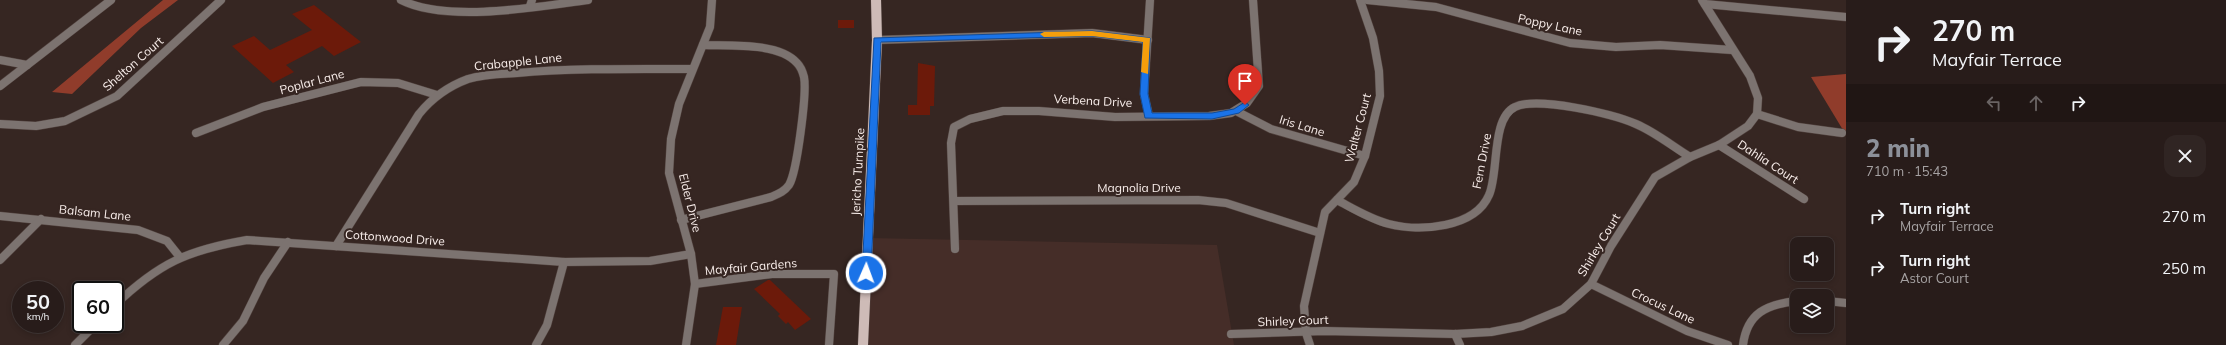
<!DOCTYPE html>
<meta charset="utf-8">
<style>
:root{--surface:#281c1a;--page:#302523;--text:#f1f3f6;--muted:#a5a1a2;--line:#443a39;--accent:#8c9099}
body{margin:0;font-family:Mulish,sans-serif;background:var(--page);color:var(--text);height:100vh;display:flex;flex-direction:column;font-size:15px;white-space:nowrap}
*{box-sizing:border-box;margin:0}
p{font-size:13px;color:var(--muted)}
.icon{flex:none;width:22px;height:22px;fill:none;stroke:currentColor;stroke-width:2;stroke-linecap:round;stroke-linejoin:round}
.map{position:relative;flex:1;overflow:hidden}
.drawer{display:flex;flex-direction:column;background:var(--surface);width:380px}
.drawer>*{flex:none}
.top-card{background:#281c1a;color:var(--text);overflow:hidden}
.controls{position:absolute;left:1790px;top:237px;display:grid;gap:8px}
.controls a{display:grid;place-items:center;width:44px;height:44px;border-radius:8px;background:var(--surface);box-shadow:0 2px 6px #0003,0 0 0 1px var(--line);font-size:20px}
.speed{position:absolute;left:12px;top:281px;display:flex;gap:8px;font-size:20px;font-weight:700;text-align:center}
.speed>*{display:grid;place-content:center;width:52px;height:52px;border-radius:50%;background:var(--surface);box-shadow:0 2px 6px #0003,0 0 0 1px var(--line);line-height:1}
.speed small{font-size:10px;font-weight:400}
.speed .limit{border:2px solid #111;border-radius:6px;background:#fff;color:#111}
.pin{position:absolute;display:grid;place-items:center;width:34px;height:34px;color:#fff;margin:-41px -17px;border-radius:50% 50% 50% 0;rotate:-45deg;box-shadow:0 0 4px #0007}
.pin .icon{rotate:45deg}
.me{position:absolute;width:44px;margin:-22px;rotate:2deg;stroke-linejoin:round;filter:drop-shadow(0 0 3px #0008)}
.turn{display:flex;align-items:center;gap:14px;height:84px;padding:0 20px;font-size:18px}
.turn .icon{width:52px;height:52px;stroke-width:2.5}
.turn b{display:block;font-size:28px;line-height:34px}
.lanes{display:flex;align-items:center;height:38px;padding:0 20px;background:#0003;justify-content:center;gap:20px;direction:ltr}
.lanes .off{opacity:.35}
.round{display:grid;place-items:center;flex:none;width:42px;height:42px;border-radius:12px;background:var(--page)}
.overview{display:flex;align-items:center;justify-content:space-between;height:68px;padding:0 20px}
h1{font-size:24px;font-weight:800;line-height:30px;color:var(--accent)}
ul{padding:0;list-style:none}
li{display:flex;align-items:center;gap:12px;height:52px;padding:0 20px}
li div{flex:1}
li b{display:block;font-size:15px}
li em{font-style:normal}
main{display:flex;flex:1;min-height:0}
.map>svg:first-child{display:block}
</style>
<main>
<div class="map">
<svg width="1846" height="345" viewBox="0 0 1846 345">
<rect width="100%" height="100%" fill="#362622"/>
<!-- built -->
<path fill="#452d28" d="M 868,238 L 1217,245 L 1234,345 L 863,345 Z"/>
<!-- forest -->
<g fill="#903c2b">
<path d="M 163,0 L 178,0 L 141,28 L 72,94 L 52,92 Z"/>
<path d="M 1846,74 L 1846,135 L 1811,77 Z"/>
</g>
<!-- building -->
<g fill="#6c1a0a">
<path d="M 314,5 L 361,42 L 334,56 L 322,46 L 286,65 L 294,72 L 273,83 L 232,46 L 254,36 L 270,50 L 312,30 L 292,14 Z"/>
<rect x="838" y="20" width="16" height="8"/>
<path d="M 918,63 L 935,66 L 934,106 L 930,106 L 930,115 L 908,115 L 908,105 L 917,105 Z"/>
<path d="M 768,280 L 770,280 L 811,319 L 795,330 L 788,322 L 786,324 L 778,316 L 780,314 L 754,289 Z"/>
<path d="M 723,307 L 742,307 L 736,345 L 716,345 Z"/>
</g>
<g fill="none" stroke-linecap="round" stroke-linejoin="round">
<defs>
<g id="minor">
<path d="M 1367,0 L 1436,7 L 1570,43 L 1616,47 L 1660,45 L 1732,50"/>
<path d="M 1705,4 L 1846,17"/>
<path d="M 530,6 L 532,0"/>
<path d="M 877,40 L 1092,33 L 1148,40"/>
<path d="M 0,60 L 27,65"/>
<path d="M 0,86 L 111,0"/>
<path d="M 1236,111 L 1271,129 L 1365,156"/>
<path d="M 1757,114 L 1798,127 L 1842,133"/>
<path d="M 1149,116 L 1144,94 L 1150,0"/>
<path d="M 0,124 L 36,126 L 65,121 L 117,96 L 221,0"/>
<path d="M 196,133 L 263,107 L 361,82 L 398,83 L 437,95"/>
<path d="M 1719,145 L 1804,199"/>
<path d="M 1337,200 C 1354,209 1370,219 1389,224 C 1420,232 1475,228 1489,195 C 1499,173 1491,118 1515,107 C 1537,96 1613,114 1636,124 C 1655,132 1672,146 1690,157"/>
<path d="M 954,201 L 1198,200 L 1226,203 L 1320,233"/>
<path d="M 0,216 L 138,230 L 167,241 L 179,256"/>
<path d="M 681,220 L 771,197 C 778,194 784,192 789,185 C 797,172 807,93 804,77 C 803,73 800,66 797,63 C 779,42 729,46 703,45"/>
<path d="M 336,246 L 419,114 C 432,98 449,86 468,79 C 484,74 501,74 517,73 C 575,68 633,69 691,69"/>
<path d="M 955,249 L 951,143 L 954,127 L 970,119 L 1003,111 L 1039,111 L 1115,117 L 1209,116 L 1231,113 L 1247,103 L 1259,86 L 1253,0"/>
<path d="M 0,260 L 41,219"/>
<path d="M 695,284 L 772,274 L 834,274 L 829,345"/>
<path d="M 1591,284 L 1687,331 L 1728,345"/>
<path d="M 1827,301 L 1846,303"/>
<path d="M 115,305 C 159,263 188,250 247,240 L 564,262 L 650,261 L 691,254"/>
<path d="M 1231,334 L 1325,331 L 1455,334 L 1491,332 L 1522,326 L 1563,309 L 1591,284 L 1611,246 L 1655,177 L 1690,157 L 1719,145 L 1748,126 L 1757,114 L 1758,98 L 1750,76 L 1702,0"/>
<path d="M 1455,334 L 1460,345"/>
<path d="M 75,345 L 96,324"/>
<path d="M 223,345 L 243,321 L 264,278 L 288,242"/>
<path d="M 536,345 L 547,325 L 564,262"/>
<path d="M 686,345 L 695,284 L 691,254 L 669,173 L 671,139 L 679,104 L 710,27 L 712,0"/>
<path d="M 1310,345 L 1306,333 L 1304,306 L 1325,212 L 1354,182 L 1365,156 L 1380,96 L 1379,71 L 1373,38 L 1360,0"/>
<path d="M 1743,345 C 1747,313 1767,304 1797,301"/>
</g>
<path id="tertiary" d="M 401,0 C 446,23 538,7 588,0"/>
<path id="primary" d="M 863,345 L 877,40 L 876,0"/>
</defs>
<!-- minor casing -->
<use href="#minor" stroke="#51423e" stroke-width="9"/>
<!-- tertiary casing -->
<use href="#tertiary" stroke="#51423e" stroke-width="9"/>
<!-- primary casing -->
<use href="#primary" stroke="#51423e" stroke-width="11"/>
<!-- minor -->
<use href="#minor" stroke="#7c7370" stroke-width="8"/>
<!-- tertiary -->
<use href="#tertiary" stroke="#7c7370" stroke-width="8"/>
<!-- primary -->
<use href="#primary" stroke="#cebbb7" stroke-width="10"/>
</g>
<!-- route -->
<path fill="#1a73e8" stroke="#114b97" d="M 1092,31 L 1150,38 L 1148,94 L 1152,113 L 1212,113 L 1234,109 L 1245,102 L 1249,105 L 1239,113 L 1212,119 L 1145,118 L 1140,94 L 1143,42 L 1092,36 L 881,42 L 871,273 L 866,277 L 863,276 L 862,273 L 874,38 Z"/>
<!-- slow -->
<path fill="#f59e0b" d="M 1092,31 L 1150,38 L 1148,74 L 1141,72 L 1143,42 L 1092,36 L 1044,37 L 1040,34 L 1044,32 Z"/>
<g text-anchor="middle" stroke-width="4" stroke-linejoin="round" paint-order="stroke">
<!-- street labels -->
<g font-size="12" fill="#f9eeeb" stroke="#362622">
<text transform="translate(1550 25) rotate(12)" y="4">Poppy Lane</text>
<text transform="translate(518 62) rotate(-6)" y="4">Crabapple Lane</text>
<text transform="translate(133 64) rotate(-41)" y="4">Shelton Court</text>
<text transform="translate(312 82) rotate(-15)" y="4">Poplar Lane</text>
<text transform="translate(1093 101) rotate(3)" y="4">Verbena Drive</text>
<text transform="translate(1302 126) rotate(17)" y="4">Iris Lane</text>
<text transform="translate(1358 128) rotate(-75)" y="4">Walter Court</text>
<text transform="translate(1482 161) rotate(-79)" y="4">Fern Drive</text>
<text transform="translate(1768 162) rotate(33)" y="4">Dahlia Court</text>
<text transform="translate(858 172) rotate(-87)" y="4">Jericho Turnpike</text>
<text x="1139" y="192">Magnolia Drive</text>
<text transform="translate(690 203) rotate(76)" y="4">Elder Drive</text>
<text transform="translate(95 213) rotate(6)" y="4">Balsam Lane</text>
<text transform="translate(395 238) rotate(4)" y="4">Cottonwood Drive</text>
<text transform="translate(1599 245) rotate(-59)" y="4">Shirley Court</text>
<text transform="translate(751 267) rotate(-5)" y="4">Mayfair Gardens</text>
<text transform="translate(1663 306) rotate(25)" y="4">Crocus Lane</text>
<text transform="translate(1293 321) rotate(-2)" y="4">Shirley Court</text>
</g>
</g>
</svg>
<div class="controls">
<a><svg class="icon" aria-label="sound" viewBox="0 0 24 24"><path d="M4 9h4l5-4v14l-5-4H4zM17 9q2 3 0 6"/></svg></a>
<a><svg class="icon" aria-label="layers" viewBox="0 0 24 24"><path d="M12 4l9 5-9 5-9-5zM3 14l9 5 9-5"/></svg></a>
</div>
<div class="speed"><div>50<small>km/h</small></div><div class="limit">60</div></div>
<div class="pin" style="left:1245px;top:105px;background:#d93025"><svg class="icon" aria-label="arrive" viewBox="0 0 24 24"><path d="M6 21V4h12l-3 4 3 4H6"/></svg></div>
<svg class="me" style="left:866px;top:273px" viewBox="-20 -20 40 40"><circle r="17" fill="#1a73e8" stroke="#fff" stroke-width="3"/><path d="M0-11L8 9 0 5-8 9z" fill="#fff"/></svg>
</div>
<section class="drawer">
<div class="top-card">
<div class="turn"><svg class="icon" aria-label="right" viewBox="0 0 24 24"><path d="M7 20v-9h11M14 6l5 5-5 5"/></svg><div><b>270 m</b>Mayfair Terrace</div></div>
<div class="lanes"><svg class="icon off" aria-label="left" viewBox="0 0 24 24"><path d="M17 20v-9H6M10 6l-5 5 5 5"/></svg><svg class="icon off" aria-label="ahead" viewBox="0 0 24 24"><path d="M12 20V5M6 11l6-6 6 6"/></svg><svg class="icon" aria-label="right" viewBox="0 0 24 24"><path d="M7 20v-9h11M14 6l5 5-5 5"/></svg></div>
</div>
<div class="overview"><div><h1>2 min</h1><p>710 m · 15:43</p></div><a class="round"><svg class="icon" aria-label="close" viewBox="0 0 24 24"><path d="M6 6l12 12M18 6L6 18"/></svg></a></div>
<ul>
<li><svg class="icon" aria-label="right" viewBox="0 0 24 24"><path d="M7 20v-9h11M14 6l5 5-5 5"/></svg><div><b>Turn right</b><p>Mayfair Terrace</p></div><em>270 m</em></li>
<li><svg class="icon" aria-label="right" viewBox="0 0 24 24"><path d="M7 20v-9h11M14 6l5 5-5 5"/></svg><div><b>Turn right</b><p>Astor Court</p></div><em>250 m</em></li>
</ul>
</section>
</main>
